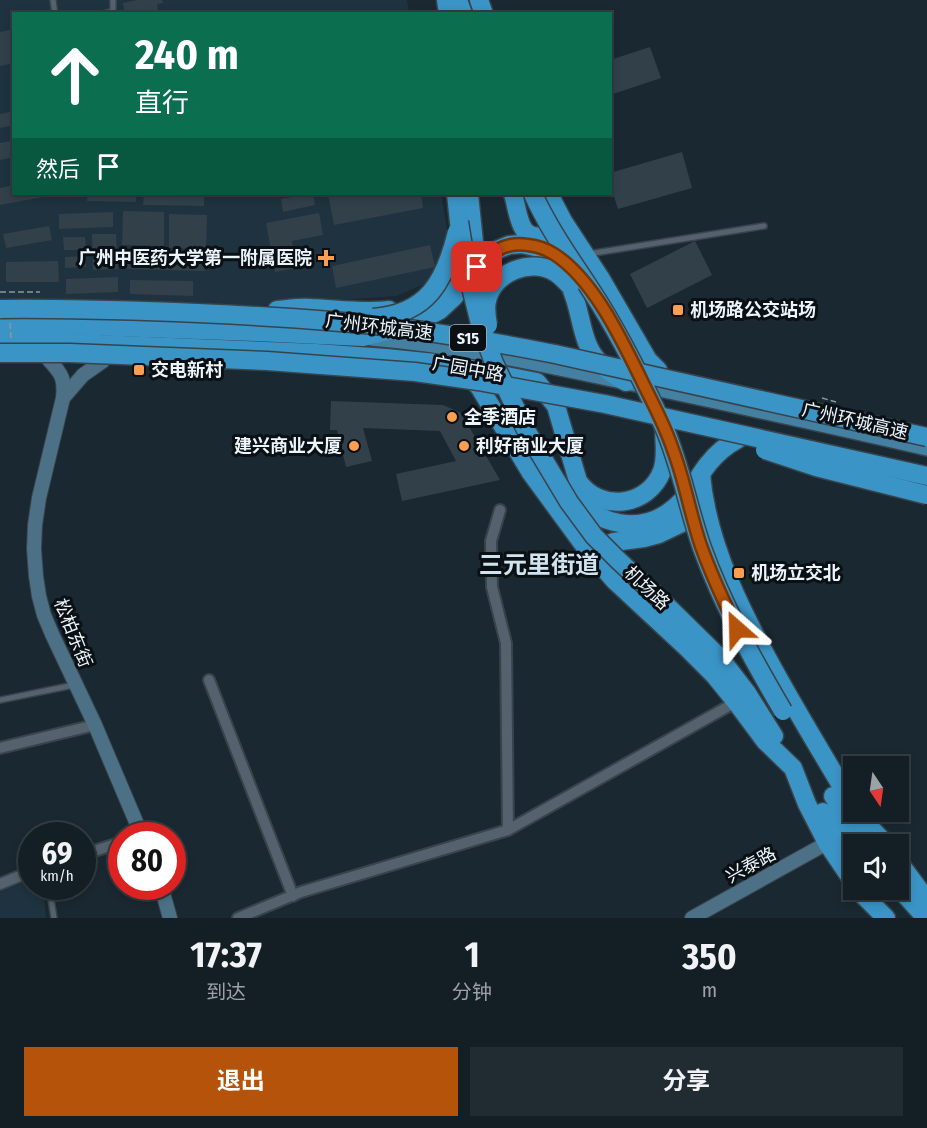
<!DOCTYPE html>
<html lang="zh">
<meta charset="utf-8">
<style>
:root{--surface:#141e25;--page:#212b32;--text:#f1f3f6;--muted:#9da2a7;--line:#333c42;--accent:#b45309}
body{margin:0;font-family:"Fira Sans Condensed","Noto Sans SC",sans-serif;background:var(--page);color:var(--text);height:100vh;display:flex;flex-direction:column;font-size:22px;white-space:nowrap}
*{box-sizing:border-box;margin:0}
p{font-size:20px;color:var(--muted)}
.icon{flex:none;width:33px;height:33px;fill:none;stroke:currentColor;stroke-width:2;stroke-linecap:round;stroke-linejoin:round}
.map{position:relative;height:918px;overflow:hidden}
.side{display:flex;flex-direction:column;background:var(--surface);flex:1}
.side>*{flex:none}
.banner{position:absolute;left:12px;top:12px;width:600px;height:183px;border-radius:0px;box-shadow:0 3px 9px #0003,0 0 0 2px var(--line);background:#0b6e4f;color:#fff;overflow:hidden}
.needle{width:39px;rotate:167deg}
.controls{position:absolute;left:843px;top:756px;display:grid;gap:12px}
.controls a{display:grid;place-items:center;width:66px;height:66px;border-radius:0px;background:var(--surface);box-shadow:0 3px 9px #0003,0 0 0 2px var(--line);font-size:30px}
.speed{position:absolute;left:18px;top:822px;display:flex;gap:12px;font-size:30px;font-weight:700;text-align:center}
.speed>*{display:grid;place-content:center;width:78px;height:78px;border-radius:50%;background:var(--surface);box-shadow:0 3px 9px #0003,0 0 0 2px var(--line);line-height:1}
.speed small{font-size:15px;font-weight:400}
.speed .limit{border:9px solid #d22;background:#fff;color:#111}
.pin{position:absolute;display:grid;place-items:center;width:51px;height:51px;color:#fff;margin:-26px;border-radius:12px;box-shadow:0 3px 9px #0006}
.me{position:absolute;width:66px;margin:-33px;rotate:335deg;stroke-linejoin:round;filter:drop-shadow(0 0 4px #0008)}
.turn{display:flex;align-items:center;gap:21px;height:126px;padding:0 24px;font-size:27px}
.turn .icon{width:78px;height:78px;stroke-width:2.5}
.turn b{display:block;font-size:42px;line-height:51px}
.then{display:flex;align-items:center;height:57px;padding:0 24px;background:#0003;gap:12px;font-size:22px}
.eta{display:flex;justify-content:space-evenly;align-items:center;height:102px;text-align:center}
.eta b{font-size:36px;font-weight:700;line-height:42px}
.primary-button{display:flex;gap:12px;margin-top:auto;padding:12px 24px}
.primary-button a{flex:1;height:69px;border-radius:0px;background:var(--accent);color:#fff;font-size:24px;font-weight:700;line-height:69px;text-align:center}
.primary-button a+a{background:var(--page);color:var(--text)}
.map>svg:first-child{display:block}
</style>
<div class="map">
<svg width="927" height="918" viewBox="0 0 927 918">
<rect width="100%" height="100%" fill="#1a2831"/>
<!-- built -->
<g fill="#1e333f">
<path d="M 0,0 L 407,0 L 409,13 L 14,14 L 14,194 L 441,194 L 448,236 L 435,279 L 397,296 L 209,309 L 0,302 Z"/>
<path d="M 31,880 L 32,886 L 43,887 L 46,918 L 0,918 L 0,892 Z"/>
</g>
<!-- building -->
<g fill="#32404a">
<path d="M 137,0 L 162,0 L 163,3 L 157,4 L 158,10 L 142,14 L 125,14 L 123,3 Z"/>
<path d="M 14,29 L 14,63 L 0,66 L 0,32 Z"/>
<path d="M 650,47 L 661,78 L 610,95 L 610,60 Z"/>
<path d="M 14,111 L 14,125 L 0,128 L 0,114 Z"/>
<path d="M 11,141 L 14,157 L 0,160 L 0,143 Z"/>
<path d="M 682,152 L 692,188 L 618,209 L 610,184 L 610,173 Z"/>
<path d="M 14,185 L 14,194 L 54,194 L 54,195 L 0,205 L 0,188 Z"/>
<path d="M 88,194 L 136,194 L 136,202 L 87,201 Z"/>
<path d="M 144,194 L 204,194 L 204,206 L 143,205 Z"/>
<path d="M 299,194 L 313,194 L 315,205 L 283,212 L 281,199 L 300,196 Z"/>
<path d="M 328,194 L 421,194 L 423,208 L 334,225 Z"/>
<path d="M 123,211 L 164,212 L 164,246 L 122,245 Z"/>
<path d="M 113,212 L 113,227 L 59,229 L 59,214 Z"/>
<path d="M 319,213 L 323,235 L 292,241 L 297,268 L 275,272 L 266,223 Z"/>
<path d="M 169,214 L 207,215 L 206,249 L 169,248 Z"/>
<path d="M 49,226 L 52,240 L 6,248 L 3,234 Z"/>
<path d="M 92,234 L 116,234 L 118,269 L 93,270 Z"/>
<path d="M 63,237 L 85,237 L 86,250 L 64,250 Z"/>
<path d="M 695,241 L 712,275 L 647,308 L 630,274 Z"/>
<path d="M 430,245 L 435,267 L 336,288 L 332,266 Z"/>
<path d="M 125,254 L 205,255 L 205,271 L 125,269 Z"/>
<path d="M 85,256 L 86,267 L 65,268 L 65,257 Z"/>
<path d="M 58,261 L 59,282 L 6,282 L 6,262 Z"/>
<path d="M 118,277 L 118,292 L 66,294 L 66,279 Z"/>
<path d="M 130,280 L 193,281 L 193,296 L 130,294 Z"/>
<path d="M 331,401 L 443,405 L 461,413 L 500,480 L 402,501 L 396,474 L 456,461 L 440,431 L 363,428 L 372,461 L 346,467 L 337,430 L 330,430 Z"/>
</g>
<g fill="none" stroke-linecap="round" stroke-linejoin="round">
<defs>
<g id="lane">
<path d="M 53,0 L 55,14"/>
<path d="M 102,14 L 113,11 L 113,0"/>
<path d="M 588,254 L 764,226"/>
<path d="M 0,700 L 74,685"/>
<path d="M 49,886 L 54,918"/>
</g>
<g id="street">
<path d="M 500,510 L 491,541 L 492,587 L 506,643 L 508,830"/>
<path d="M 209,680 L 293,896"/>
<path d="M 0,748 L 95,725"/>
<path d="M 82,855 L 122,842"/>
<path d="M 0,884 L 32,871"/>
<path d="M 238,918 L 301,892 L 508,830 L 736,702"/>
</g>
<g id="secondary">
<path d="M 49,360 C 62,374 65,379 63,398 L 39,498 L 35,525 L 34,549 L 36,576 L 39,596 L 44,615 L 52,634 L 95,725 L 142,836"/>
<path d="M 63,398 L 83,375 L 103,361"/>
<path d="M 161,886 L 170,918"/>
<path d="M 692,918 L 827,843"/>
</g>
<path id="primary" d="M 371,338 C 457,345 541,364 626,382 C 726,403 827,425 927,448"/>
<g id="highway">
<path d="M 446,0 L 448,14"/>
<path d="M 458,0 L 463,14"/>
<path d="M 479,0 L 484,14"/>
<path d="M 456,194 L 459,222"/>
<path d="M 513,194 C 519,213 518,244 547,235"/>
<path d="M 549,194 L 563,221 L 601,279 L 648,360 L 658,370"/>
<path d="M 570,286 C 582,310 580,343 599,362 C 606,371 616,376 626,382"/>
<path d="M 429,296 C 449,283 470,268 474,242 L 469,194"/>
<path d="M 277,310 C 288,309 300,307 311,308 C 337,309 363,313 389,310"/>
<path d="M 0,323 L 256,332 L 363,337 L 406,326 L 418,322 L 440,310 L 454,297 L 484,259 L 492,252 L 509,245 L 522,244 L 548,250 L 563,261 L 575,273"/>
<path d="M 0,340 L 316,353 L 386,358 L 445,364 L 537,382 L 556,406 L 578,481 C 600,513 648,507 662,471 C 667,458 664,442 664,428"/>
<path d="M 465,374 L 475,382 L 480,388 L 531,473 L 583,544 L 615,581 L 686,647 L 715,676 L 736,702 L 765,741 L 793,768 L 807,804 L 827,843 L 854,883"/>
<path d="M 701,474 C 707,546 745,619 780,681 C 804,724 829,765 854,807"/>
<path d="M 568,493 C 582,509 598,519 619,523 C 650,529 673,514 691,490 C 697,481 702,471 709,463 C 717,453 727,445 738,439"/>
<path d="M 592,554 L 606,545 L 614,542 L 644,538 L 659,534 L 705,512"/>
<path d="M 665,604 L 720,658 L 747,693 L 774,736"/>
<path d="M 833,796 L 865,844"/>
<path d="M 823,812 L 854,858"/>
<path d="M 859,816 L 886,844"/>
<path d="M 898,861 L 927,900"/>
<path d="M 898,887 L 926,918"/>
<path d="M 858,890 L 886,918"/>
</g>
</defs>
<!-- lane casing -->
<use href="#lane" stroke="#38434b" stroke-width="8"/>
<!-- street casing -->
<use href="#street" stroke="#38434b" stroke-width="14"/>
<!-- secondary casing -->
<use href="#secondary" stroke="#38434b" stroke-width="16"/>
<!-- primary casing -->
<use href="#primary" stroke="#38434b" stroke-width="18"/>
<!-- highway casing -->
<use href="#highway" stroke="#38434b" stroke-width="21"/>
<!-- path -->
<g stroke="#8c979e" stroke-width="1.5" stroke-dasharray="6 3" stroke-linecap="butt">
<path d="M 0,292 L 40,292"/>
<path d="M 822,398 L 836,402"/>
</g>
<!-- lane -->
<use href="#lane" stroke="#53626c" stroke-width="5"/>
<!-- street -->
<use href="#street" stroke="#53626c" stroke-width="10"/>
<!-- secondary -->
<use href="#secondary" stroke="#4c7187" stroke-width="14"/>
<!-- primary -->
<use href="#primary" stroke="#4480a1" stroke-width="15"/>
<!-- highway -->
<use href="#highway" stroke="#3a94c5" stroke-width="18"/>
<defs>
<g id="highway-bridge">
<path d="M 533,194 C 551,234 578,269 601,306 C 625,345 645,386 664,427 C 681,466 688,508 702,548 C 723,606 752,658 783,711"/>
<path d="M 459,222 L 467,271 L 480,324 L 494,363 L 527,432 L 569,502 L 594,536 L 617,559 L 665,604"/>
<path d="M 0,309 C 49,308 97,310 146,311 C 231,314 317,318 401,328 C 453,335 504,344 555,354 L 927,437"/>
<path d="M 373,318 C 428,314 445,281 457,232"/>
<path d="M 488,325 C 487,318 485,309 487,301 C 493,272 532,257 556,273 C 561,276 566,282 570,286"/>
<path d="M 0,353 L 70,353 L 267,361 L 415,372 L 478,381 L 605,404 L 927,476"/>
<path d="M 765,450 L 816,467 L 927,495"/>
</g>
</defs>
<!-- highway-bridge casing -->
<use href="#highway-bridge" stroke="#38434b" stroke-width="21" stroke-linecap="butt"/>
<!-- path-bridge -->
<path stroke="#8c979e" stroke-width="1.5" stroke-dasharray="6 3" stroke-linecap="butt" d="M 10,323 L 11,339"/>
<!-- highway-bridge -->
<use href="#highway-bridge" stroke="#3a94c5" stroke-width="18"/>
</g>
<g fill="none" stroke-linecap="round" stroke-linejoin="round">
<defs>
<path id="route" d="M 477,267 C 490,252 507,241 528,245 C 537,246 546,249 554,254 C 593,279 621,338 641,379 C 652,402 665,425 673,450 C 685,481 690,514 701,546 C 711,574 724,602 737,629"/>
</defs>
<!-- route casing -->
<use href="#route" stroke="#753606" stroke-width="15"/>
<!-- route -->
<use href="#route" stroke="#b45309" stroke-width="10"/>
</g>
<!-- markers -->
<g fill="#fb9e51" stroke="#0a1014" stroke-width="2">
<path d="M323 249h6v6h6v6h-6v6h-6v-6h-6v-6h6z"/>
<rect x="672" y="304" width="12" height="12" rx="3"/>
<rect x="133" y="364" width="12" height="12" rx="3"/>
<circle cx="452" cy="417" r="6"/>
<circle cx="354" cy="446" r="6"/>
<circle cx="464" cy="446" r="6"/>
<rect x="733" y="567" width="12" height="12" rx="3"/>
</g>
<g text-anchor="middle" stroke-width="6" stroke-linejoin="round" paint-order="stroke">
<!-- shield labels -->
<rect fill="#0a1014" stroke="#a8b0b6" stroke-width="1.5" x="450" y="325" width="36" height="26" rx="4.5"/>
<g font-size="16" font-weight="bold" fill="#ecf5fb">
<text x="468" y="344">S15</text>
</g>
<!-- poi labels -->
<g font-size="18" font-weight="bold" fill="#ecf5fb" stroke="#0a1014" text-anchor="start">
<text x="312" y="264" text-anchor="end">广州中医药大学第一附属医院</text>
<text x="690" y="316">机场路公交站场</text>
<text x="151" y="376">交电新村</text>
<text x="464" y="423">全季酒店</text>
<text x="342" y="452" text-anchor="end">建兴商业大厦</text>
<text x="476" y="452">利好商业大厦</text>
<text x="751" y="579">机场立交北</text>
</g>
<!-- street labels -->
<g font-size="18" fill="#ecf5fb" stroke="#0a1014">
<text transform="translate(379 327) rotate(7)" y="6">广州环城高速</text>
<text transform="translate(468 369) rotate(10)" y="6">广园中路</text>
<text transform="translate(855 421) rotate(13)" y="6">广州环城高速</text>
<text transform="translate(647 588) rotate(43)" y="6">机场路</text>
<text transform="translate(73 633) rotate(68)" y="6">松柏东街</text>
<text transform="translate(751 865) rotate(-29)" y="6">兴泰路</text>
</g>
<!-- district labels -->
<g font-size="24" font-weight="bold" fill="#d1e3ee" stroke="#0a1014">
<text x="539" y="573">三元里街道</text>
</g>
</g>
</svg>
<div class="controls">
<a><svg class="needle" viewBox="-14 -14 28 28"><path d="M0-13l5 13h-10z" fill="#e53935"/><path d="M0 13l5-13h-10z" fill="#9da2a7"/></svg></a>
<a><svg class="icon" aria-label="sound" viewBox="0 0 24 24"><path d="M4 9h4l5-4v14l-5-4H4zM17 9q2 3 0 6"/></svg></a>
</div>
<div class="speed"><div>69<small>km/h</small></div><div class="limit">80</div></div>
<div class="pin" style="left:477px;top:267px;background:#d93025"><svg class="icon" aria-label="arrive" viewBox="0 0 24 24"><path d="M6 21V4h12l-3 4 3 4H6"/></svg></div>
<svg class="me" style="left:737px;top:629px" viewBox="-20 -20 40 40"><path d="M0-17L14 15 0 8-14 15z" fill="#b45309" stroke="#fff" stroke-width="4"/></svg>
<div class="banner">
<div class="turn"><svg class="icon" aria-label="ahead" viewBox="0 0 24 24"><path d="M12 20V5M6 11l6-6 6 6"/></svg><div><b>240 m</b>直行</div></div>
<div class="then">然后<svg class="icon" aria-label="arrive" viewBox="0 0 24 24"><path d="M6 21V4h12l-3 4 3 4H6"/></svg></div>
</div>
</div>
<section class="side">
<div class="eta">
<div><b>17:37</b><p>到达</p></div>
<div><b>1</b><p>分钟</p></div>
<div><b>350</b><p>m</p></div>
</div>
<div class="primary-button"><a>退出</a><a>分享</a></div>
</section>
